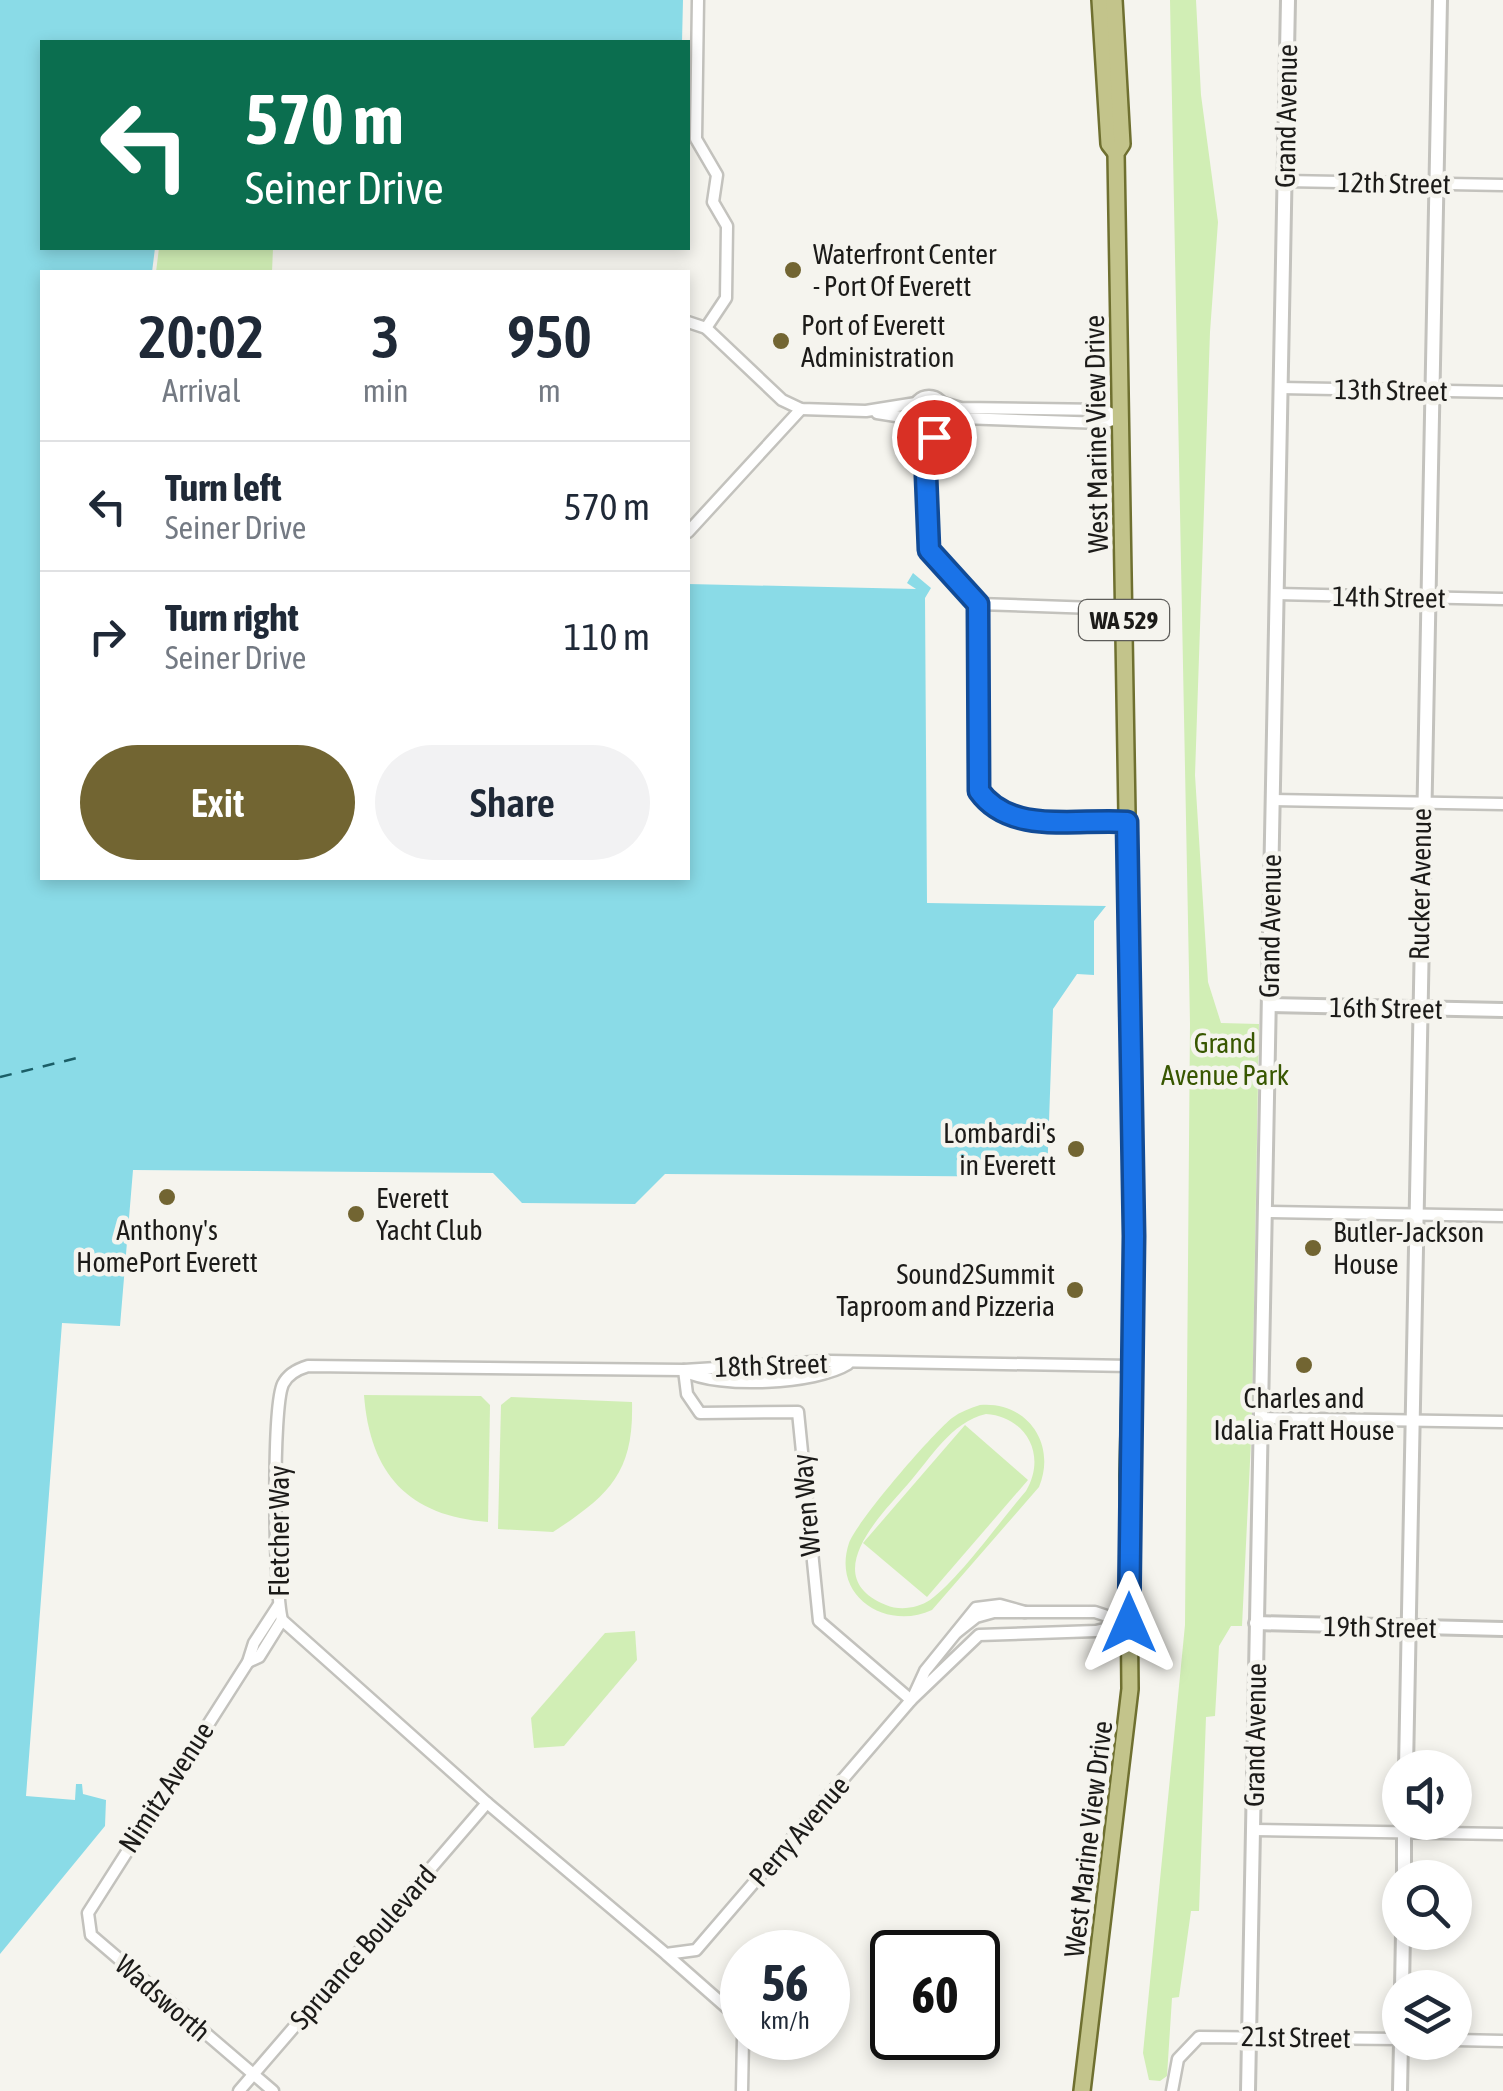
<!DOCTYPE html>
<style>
:root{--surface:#fff;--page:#f2f2f3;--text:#1f2937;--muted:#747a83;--line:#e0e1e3;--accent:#726532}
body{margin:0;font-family:"Asap Condensed",sans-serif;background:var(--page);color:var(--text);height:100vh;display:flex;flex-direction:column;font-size:38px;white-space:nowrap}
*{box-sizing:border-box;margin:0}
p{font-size:32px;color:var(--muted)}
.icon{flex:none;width:55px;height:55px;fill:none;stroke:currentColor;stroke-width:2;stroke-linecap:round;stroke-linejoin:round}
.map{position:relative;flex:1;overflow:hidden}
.sheet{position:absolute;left:40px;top:270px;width:650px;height:610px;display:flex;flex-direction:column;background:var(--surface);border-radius:0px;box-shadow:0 5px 15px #0003}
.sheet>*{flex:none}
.banner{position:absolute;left:40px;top:40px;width:650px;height:210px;border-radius:0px;box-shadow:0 5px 15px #0003;background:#0b6e4f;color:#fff;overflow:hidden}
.buttons{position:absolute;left:1382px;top:1750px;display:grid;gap:20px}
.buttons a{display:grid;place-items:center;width:90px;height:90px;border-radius:50%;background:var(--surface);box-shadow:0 5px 15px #0003;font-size:50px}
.speed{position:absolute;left:720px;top:1930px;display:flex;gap:20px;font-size:50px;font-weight:700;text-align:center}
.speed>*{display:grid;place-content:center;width:130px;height:130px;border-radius:50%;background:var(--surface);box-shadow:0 5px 15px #0003;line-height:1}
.speed small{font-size:25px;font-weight:400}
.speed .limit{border:5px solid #111;border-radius:15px;background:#fff;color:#111}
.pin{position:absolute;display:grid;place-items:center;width:85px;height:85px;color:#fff;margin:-42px;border:5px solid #fff;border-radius:50%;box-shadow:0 2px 10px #0007}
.me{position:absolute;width:110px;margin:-55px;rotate:0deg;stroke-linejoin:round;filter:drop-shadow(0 0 8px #0008)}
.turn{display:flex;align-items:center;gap:35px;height:210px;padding:0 40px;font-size:45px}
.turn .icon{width:130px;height:130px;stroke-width:2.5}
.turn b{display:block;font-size:70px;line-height:85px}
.eta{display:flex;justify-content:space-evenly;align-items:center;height:170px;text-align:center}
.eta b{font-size:60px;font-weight:600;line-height:70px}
.cta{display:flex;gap:20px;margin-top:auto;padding:20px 40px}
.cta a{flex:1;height:115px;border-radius:60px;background:var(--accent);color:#fff;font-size:40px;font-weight:600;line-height:115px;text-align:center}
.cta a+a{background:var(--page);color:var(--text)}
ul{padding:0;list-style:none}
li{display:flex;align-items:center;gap:30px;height:130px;padding:0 40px;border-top:2px solid var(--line)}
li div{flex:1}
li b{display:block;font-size:38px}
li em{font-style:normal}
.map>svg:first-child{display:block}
</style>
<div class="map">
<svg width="1503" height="2091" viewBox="0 0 1503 2091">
<rect width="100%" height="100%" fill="#f5f4ee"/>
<!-- green -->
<g fill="#d1eeb5" fill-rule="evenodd">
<path d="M 1170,0 L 1196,0 L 1201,95 L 1218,222 L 1210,332 L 1195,775 L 1208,982 L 1221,1023 L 1259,1024 L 1252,1421 L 1242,1626 L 1231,1626 L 1219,1646 L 1215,1716 L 1206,1717 L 1199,1911 L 1191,1911 L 1179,1997 L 1172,1998 L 1167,2076 L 1160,2081 L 1149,2080 L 1143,2053 L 1185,1625 L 1190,1024 Z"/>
<path d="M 159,248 L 273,248 L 272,272 L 156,272 Z"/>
<path d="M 364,1395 L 481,1396 L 490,1405 L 488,1522 C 408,1516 370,1474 364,1395 Z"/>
<path d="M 511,1397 L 632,1402 C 634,1473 609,1495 553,1532 L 498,1529 L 501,1405 Z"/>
<path d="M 980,1405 C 1027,1401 1057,1444 1039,1487 L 932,1610 C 887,1631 831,1597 849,1543 C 857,1521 932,1434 952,1418 C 960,1412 970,1408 980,1405 ZM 986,1414 C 1027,1417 1047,1456 1026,1491 C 1000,1521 960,1578 930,1600 C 918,1608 900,1611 886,1605 C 817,1577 881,1515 908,1484 C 931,1458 951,1422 986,1414 Z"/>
<path d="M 965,1425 L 1028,1480 L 927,1597 L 863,1543 Z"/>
<path d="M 635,1631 L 637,1660 L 564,1746 L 534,1748 L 531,1718 L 605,1633 Z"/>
</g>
<!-- water -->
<path fill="#8adbe7" d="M 0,0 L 683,0 L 682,42 L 42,42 L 42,248 L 155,248 L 152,272 L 42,272 L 42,878 L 688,878 L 688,584 L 916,589 L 907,583 L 913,573 L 931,588 L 925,598 L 927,903 L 1106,906 L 1094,921 L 1094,975 L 1077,974 L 1053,1009 L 1047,1177 L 665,1174 L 635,1204 L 522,1203 L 493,1173 L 133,1170 L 120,1326 L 62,1323 L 26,1796 L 75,1800 L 76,1784 L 82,1784 L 83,1794 L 106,1800 L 105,1826 L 0,1954 Z"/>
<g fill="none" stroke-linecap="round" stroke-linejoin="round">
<!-- ferry -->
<path stroke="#1b5e67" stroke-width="2.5" stroke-dasharray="12 10" stroke-linecap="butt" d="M 0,1077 L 85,1056"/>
<defs>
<g id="minor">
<path d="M 698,0 L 696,139 L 717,175 L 713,202 L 727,226 L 726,298 L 706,328"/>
<path d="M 1285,181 L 1503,185"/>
<path d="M 688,322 L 706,328 L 782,400 L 801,409 L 866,411 L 916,403"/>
<path d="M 1280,388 L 1503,392"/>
<circle cx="929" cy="412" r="16"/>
<path d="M 943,403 L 961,408 L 1104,410 L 1121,418"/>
<path d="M 877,413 L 915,419"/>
<path d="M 943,422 L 961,418 L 1103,423 L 1120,418"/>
<path d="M 920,426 L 929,550 L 978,604 L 976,778 C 993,839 1078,818 1127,822"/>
<path d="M 929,465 L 937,427"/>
<path d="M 688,532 L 801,409"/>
<path d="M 1276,594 L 1503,599"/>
<path d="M 978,604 L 1124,609"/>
<path d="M 1272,800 L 1503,804"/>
<path d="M 1264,1212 L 1503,1216"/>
<path d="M 684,1370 L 687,1394 L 700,1413 L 798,1412 L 819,1621 L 911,1700"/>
<path d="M 685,1371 C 719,1389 816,1384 848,1364"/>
<path d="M 1260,1418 L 1503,1422"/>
<path d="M 1129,1623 L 1096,1631 L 979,1635 L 911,1700 L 696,1950 L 666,1954 L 487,1803 L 282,1620 C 274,1591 272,1407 283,1384 C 288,1374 298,1369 308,1366 L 684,1370 L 829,1361 L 1131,1366"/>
<path d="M 957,1632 L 976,1617 L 994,1612 L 1095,1612 L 1128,1623"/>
<path d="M 248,1662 L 259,1657 L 282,1620"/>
<path d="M 914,1695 L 925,1671 L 976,1608 L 1000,1605 L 1025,1612"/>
<path d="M 1253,1830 L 1503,1834"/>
<path d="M 667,1955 L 742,2021"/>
<path d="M 1455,2040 L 1503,2041"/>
<path d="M 239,2091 L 487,1803"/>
<path d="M 273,2091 L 91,1935 L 88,1913 L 248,1662 L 254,1643 L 278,1606"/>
<path d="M 742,2091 L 743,2038"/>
<path d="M 1172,2091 L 1178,2059 L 1199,2037 L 1400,2039"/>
</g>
<g id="tertiary">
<path d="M 1269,1005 L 1503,1010"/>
<path d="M 1256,1623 L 1503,1629"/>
<path d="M 1406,1768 L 1440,0"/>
<path d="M 1404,1878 L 1404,1822"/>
<path d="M 1402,1988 L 1403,1932"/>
<path d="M 1248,2091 L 1288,0"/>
<path d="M 1400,2091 L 1401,2042"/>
</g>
<g id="primary">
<path d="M 1100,0 L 1109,144 L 1116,153"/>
<path d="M 1082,2091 L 1130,1689 L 1128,1476 L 1134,1236 L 1116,153 L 1122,144 L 1114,0"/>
</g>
</defs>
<!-- minor casing -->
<use href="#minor" stroke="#c3c2bd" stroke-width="15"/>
<!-- tertiary casing -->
<use href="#tertiary" stroke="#c3c2bd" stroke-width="18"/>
<!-- primary casing -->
<use href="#primary" stroke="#6f7030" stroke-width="20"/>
<!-- minor -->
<use href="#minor" stroke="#fff" stroke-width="10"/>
<!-- tertiary -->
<use href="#tertiary" stroke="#fff" stroke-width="12"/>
<!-- primary -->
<use href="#primary" stroke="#c3c48b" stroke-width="15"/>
</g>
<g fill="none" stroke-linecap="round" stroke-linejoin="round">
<defs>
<path id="route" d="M 934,437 L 926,476 L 929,550 L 978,604 L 979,791 C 1011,836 1079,818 1127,822 L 1134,1236 L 1129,1623"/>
</defs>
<!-- route casing -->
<use href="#route" stroke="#114b97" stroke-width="25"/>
<!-- route -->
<use href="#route" stroke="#1a73e8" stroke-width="18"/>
</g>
<!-- markers -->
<g fill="#726532" stroke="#f5f4ee" stroke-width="4">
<circle cx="793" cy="270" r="10"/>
<circle cx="781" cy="341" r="10"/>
<circle cx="1076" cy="1149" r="10"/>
<circle cx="167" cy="1197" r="10"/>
<circle cx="356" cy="1214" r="10"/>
<circle cx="1313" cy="1248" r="10"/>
<circle cx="1075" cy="1290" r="10"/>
<circle cx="1304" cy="1365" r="10"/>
</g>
<g text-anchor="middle" stroke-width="9" stroke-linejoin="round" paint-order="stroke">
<!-- shield labels -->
<rect fill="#f5f4ee" stroke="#5d5c59" stroke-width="2.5" x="1079" y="600" width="90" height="40" rx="8"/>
<g font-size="25" font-weight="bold" fill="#1c1b19">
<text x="1124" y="629">WA 529</text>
</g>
<!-- street labels -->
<g font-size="28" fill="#1c1b19" stroke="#f5f4ee">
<text transform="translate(1286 116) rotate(-89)" y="10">Grand Avenue</text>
<text transform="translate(1394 183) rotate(1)" y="10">12th Street</text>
<text transform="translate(1391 390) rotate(1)" y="10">13th Street</text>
<text transform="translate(1096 434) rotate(-91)" y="10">West Marine View Drive</text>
<text transform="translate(1389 597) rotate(1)" y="10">14th Street</text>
<text transform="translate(1420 884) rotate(-89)" y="10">Rucker Avenue</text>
<text transform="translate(1270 926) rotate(-89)" y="10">Grand Avenue</text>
<text transform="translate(1386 1008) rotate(1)" y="10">16th Street</text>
<text transform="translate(771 1365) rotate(-2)" y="10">18th Street</text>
<text transform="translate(806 1505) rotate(-95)" y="10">Wren Way</text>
<text transform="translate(279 1531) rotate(-90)" y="10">Fletcher Way</text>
<text transform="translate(1380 1627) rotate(1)" y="10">19th Street</text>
<text transform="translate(1255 1735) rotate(-89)" y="10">Grand Avenue</text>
<text transform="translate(166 1787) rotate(-57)" y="10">Nimitz Avenue</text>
<text transform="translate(799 1831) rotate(-49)" y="10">Perry Avenue</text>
<text transform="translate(1088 1839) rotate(-83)" y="10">West Marine View Drive</text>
<text transform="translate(363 1947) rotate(-49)" y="10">Spruance Boulevard</text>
<text transform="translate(163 1998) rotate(41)" y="10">Wadsworth</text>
<text transform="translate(1296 2037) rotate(1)" y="10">21st Street</text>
</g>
<!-- poi labels -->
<g font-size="28" fill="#1c1b19" stroke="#f5f4ee" text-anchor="start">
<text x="813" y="264">Waterfront Center<tspan x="813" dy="32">- Port Of Everett</tspan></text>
<text x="801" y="335">Port of Everett<tspan x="801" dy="32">Administration</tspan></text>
<text x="1056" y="1143" text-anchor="end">Lombardi's<tspan x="1056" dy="32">in Everett</tspan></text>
<text x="376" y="1208">Everett<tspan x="376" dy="32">Yacht Club</tspan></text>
<text x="167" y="1240" text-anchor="middle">Anthony's<tspan x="167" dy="32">HomePort Everett</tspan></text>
<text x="1333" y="1242">Butler-Jackson<tspan x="1333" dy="32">House</tspan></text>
<text x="1055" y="1284" text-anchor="end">Sound2Summit<tspan x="1055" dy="32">Taproom and Pizzeria</tspan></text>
<text x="1304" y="1408" text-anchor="middle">Charles and<tspan x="1304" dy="32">Idalia Fratt House</tspan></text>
</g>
<!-- park labels -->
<g font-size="28" fill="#385701" stroke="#f5f4ee">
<text x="1225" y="1053">Grand<tspan x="1225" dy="32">Avenue Park</tspan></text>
</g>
</g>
</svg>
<div class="buttons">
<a><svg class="icon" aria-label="sound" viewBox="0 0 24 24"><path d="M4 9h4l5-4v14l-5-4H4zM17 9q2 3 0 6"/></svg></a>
<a><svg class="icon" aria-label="search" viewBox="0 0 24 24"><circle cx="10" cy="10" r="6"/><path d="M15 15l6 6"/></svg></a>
<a><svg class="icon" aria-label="layers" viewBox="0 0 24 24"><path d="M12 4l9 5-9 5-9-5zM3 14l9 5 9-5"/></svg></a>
</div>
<div class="speed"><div>56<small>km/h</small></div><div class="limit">60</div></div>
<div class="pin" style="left:934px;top:437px;background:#d93025"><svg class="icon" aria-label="arrive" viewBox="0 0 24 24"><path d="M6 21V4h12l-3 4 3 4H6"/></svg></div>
<svg class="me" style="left:1129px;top:1623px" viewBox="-20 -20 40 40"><path d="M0-17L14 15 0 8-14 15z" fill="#1a73e8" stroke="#fff" stroke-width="4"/></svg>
<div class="banner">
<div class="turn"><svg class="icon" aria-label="left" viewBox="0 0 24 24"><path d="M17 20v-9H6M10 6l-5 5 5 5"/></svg><div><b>570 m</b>Seiner Drive</div></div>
</div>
<section class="sheet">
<div class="eta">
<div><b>20:02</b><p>Arrival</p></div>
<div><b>3</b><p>min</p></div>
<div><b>950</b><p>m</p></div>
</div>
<ul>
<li><svg class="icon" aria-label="left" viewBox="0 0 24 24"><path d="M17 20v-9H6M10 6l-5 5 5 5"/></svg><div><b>Turn left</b><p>Seiner Drive</p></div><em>570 m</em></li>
<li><svg class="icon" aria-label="right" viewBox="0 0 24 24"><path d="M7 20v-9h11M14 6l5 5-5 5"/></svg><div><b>Turn right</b><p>Seiner Drive</p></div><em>110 m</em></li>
</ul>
<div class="cta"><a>Exit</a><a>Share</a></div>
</section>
</div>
